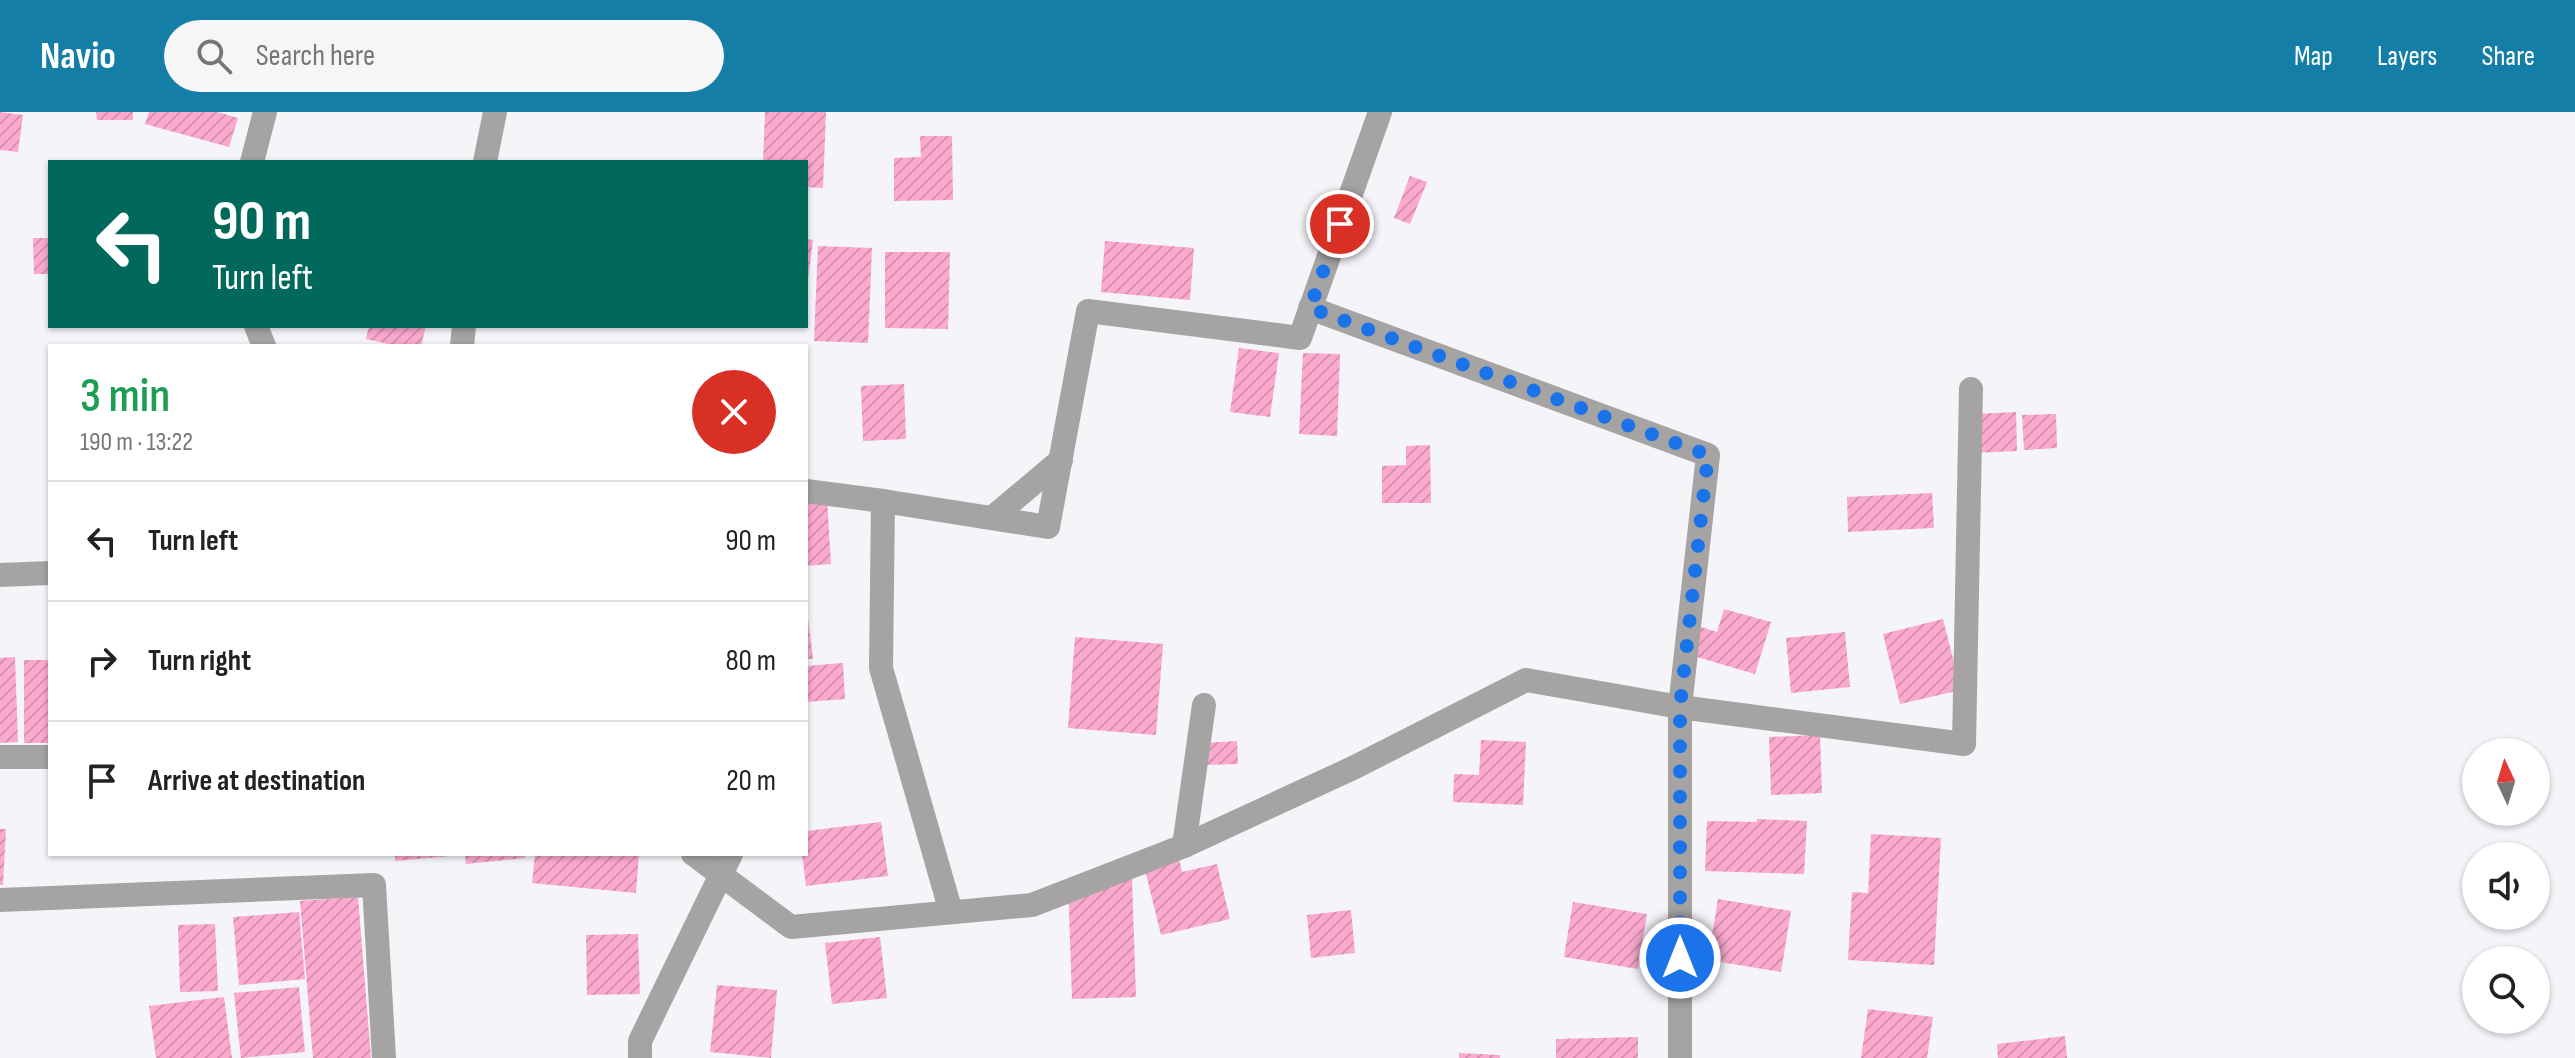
<!DOCTYPE html>
<meta charset="utf-8">
<style>
:root{--surface:#fff;--page:#f6f6f6;--text:#222;--muted:#767676;--line:#e0e0e0;--accent:#147ea7}
body{margin:0;font-family:"Sofia Sans Condensed",sans-serif;background:var(--page);color:var(--text);height:100vh;display:flex;flex-direction:column;font-size:30px;white-space:nowrap}
*{box-sizing:border-box;margin:0}
p{font-size:26px;color:var(--muted)}
.icon{flex:none;width:44px;height:44px;fill:none;stroke:currentColor;stroke-width:2;stroke-linecap:round;stroke-linejoin:round}
.map{position:relative;flex:1;overflow:hidden}
.drawer{position:absolute;left:48px;top:232px;width:760px;height:512px;display:flex;flex-direction:column;background:var(--surface);border-radius:0px;box-shadow:0 2px 6px #0004}
.drawer>*{flex:none}
.hud{position:absolute;left:48px;top:48px;width:760px;height:168px;border-radius:0px;box-shadow:0 2px 6px #0004;background:#00695c;color:#fff;overflow:hidden}
.needle{width:52px;rotate:356deg}
.fabs{position:absolute;left:2462px;top:626px;display:grid;gap:16px}
.fabs a{display:grid;place-items:center;width:88px;height:88px;border-radius:50%;background:var(--surface);box-shadow:0 2px 6px #0004;font-size:40px}
.pin{position:absolute;display:grid;place-items:center;width:68px;height:68px;color:#fff;margin:-34px;border:4px solid #fff;border-radius:50%;box-shadow:0 2px 8px #0007}
.me{position:absolute;width:88px;margin:-44px;rotate:0deg;stroke-linejoin:round;filter:drop-shadow(0 0 6px #0008)}
.turn{display:flex;align-items:center;gap:28px;height:168px;padding:0 32px;font-size:36px}
.turn .icon{width:104px;height:104px;stroke-width:2.5}
.turn b{display:block;font-size:56px;line-height:68px}
.round{display:grid;place-items:center;flex:none;width:84px;height:84px;border-radius:42px;background:var(--page)}
.headline{display:flex;align-items:center;justify-content:space-between;height:136px;padding:0 32px}
h1{font-size:48px;font-weight:600;line-height:60px;color:#1e9e55}
ul{padding:0;list-style:none}
li{display:flex;align-items:center;gap:24px;height:120px;padding:0 32px;border-top:2px solid var(--line)}
li div{flex:1}
li b{display:block;font-size:30px}
li em{font-style:normal}
header{display:flex;align-items:center;gap:48px;box-sizing:border-box;height:112px;padding:0 40px;background:var(--accent);color:#fff}
header strong{font-size:38px}
nav{display:flex;gap:44px;margin-inline-start:auto;font-size:28px}
.search{width:560px;height:72px;background:var(--page);display:flex;align-items:center;gap:20px;box-sizing:border-box;padding:0 28px;border-radius:44px;color:var(--muted);font-size:30px}
.map>svg:first-child{display:block}
</style>
<header>
<strong>Navio</strong>
<div class="search"><svg class="icon" aria-label="search" viewBox="0 0 24 24"><circle cx="10" cy="10" r="6"/><path d="M15 15l6 6"/></svg>Search here</div>
<nav><a>Map</a><a>Layers</a><a>Share</a></nav>
</header>
<div class="map">
<svg width="2575" height="946" viewBox="0 0 2575 946">
<defs>
<pattern id="building-hatch" width="6" height="6" patternUnits="userSpaceOnUse" patternTransform="scale(2)"><rect width="6" height="6" fill="#fba9cf"/><path d="M-1 1l2-2M0 6l6-6M5 7l2-2" fill="none" stroke="#d791b1"/></pattern>
</defs>
<rect width="100%" height="100%" fill="#f4f4f9"/>
<!-- building -->
<g fill="url(#building-hatch)">
<path d="M 0,0 L 23,3 L 18,40 L 0,38 Z"/>
<path d="M 96,0 L 133,0 L 133,8 L 97,8 Z"/>
<path d="M 149,0 L 218,0 L 238,6 L 229,35 L 145,12 Z"/>
<path d="M 765,0 L 826,0 L 823,76 L 806,75 L 806,50 L 763,50 Z"/>
<path d="M 920,24 L 952,24 L 953,88 L 894,89 L 894,46 L 921,45 Z"/>
<path d="M 1410,64 L 1427,70 L 1410,112 L 1394,106 Z"/>
<path d="M 33,126 L 50,126 L 50,162 L 34,162 Z"/>
<path d="M 806,127 L 813,128 L 808,167 L 806,167 Z"/>
<path d="M 1105,129 L 1194,136 L 1190,188 L 1101,180 Z"/>
<path d="M 818,134 L 872,136 L 868,231 L 814,229 Z"/>
<path d="M 885,140 L 950,140 L 948,217 L 885,216 Z"/>
<path d="M 369,214 L 426,214 L 421,234 L 398,234 L 366,227 Z"/>
<path d="M 1239,236 L 1279,241 L 1270,305 L 1230,300 Z"/>
<path d="M 1303,241 L 1340,242 L 1337,324 L 1299,322 Z"/>
<path d="M 904,272 L 906,327 L 863,329 L 861,274 Z"/>
<path d="M 2016,300 L 2017,339 L 1974,341 L 1972,302 Z"/>
<path d="M 2056,302 L 2057,336 L 2024,338 L 2022,303 Z"/>
<path d="M 1430,333 L 1431,391 L 1382,391 L 1382,354 L 1406,353 L 1406,334 Z"/>
<path d="M 1932,381 L 1934,416 L 1848,420 L 1847,385 Z"/>
<path d="M 827,387 L 831,452 L 806,454 L 806,388 Z"/>
<path d="M 1724,497 L 1771,510 L 1755,562 L 1683,541 L 1692,512 L 1717,520 Z"/>
<path d="M 808,507 L 813,547 L 806,547 L 806,508 Z"/>
<path d="M 1943,507 L 1961,578 L 1900,592 L 1883,522 Z"/>
<path d="M 1845,520 L 1850,575 L 1791,581 L 1786,526 Z"/>
<path d="M 1075,525 L 1163,532 L 1156,623 L 1068,616 Z"/>
<path d="M 15,545 L 18,630 L 0,631 L 0,546 Z"/>
<rect x="24" y="548" width="26" height="83"/>
<path d="M 843,551 L 845,587 L 806,590 L 806,554 Z"/>
<path d="M 1820,623 L 1822,681 L 1771,683 L 1769,625 Z"/>
<path d="M 1481,628 L 1526,630 L 1523,693 L 1453,690 L 1454,662 L 1479,663 Z"/>
<path d="M 1237,629 L 1238,652 L 1202,653 L 1202,631 Z"/>
<path d="M 1757,707 L 1807,709 L 1804,762 L 1705,759 L 1707,709 L 1757,710 Z"/>
<path d="M 881,710 L 888,764 L 806,774 L 802,742 L 806,742 L 806,719 Z"/>
<path d="M 0,717 L 6,717 L 3,773 L 0,773 Z"/>
<path d="M 1871,722 L 1941,726 L 1934,853 L 1848,848 L 1852,780 L 1868,781 Z"/>
<path d="M 1176,734 L 1182,760 L 1217,752 L 1230,807 L 1161,823 L 1141,742 Z"/>
<path d="M 395,742 L 450,742 L 450,744 L 395,749 Z"/>
<path d="M 465,742 L 525,742 L 525,746 L 466,752 Z"/>
<path d="M 535,742 L 639,742 L 636,781 L 532,771 Z"/>
<path d="M 1132,767 L 1136,885 L 1072,887 L 1068,769 Z"/>
<path d="M 358,785 L 371,946 L 313,946 L 300,789 Z"/>
<path d="M 1718,787 L 1791,799 L 1781,860 L 1708,848 Z"/>
<path d="M 1573,790 L 1647,802 L 1638,857 L 1564,845 Z"/>
<path d="M 1351,798 L 1355,841 L 1311,846 L 1307,803 Z"/>
<path d="M 299,800 L 305,867 L 239,873 L 233,805 Z"/>
<path d="M 215,812 L 218,879 L 180,880 L 178,813 Z"/>
<path d="M 638,822 L 640,882 L 587,883 L 586,823 Z"/>
<path d="M 880,825 L 887,886 L 832,892 L 825,831 Z"/>
<path d="M 717,873 L 777,878 L 771,946 L 710,940 Z"/>
<path d="M 299,875 L 305,940 L 241,946 L 234,881 Z"/>
<path d="M 224,885 L 232,946 L 156,946 L 149,894 Z"/>
<path d="M 1868,897 L 1933,905 L 1927,946 L 1861,946 Z"/>
<path d="M 2065,924 L 2067,946 L 1998,946 L 1997,932 Z"/>
<path d="M 1638,925 L 1638,946 L 1556,946 L 1556,927 Z"/>
<path d="M 1459,941 L 1500,943 L 1500,946 L 1459,946 Z"/>
</g>
<g fill="none" stroke-linecap="round" stroke-linejoin="round">
<!-- street -->
<g stroke="#a6a4a2" stroke-width="24">
<path d="M 252,50 L 265,0"/>
<path d="M 485,50 L 495,0"/>
<path d="M 256,214 L 264,234"/>
<path d="M 462,234 L 464,214"/>
<path d="M 806,379 L 883,389 L 881,556 L 951,800"/>
<path d="M 883,389 L 1048,415 L 1088,199 L 1300,226 L 1380,0"/>
<path d="M 992,406 L 1061,348"/>
<path d="M 0,463 L 50,461"/>
<path d="M 0,645 L 50,645"/>
<path d="M 1184,734 L 1355,655 L 1526,568 L 1680,595 L 1708,343 L 1310,196"/>
<path d="M 693,742 L 791,815 L 1032,793 L 1184,734 L 1204,593"/>
<path d="M 0,788 L 374,773 L 384,946"/>
<path d="M 640,946 L 640,929 L 731,742"/>
<path d="M 1680,946 L 1680,595 L 1964,632 L 1971,277"/>
</g>
</g>
<g fill="none" stroke-linecap="round" stroke-linejoin="round">
<!-- route -->
<path stroke="#1a73e8" stroke-width="14" stroke-dasharray="0 25.2" d="M 1340,112 L 1310,196 L 1708,343 L 1680,595 L 1680,846"/>
</g>
</svg>
<div class="fabs">
<a><svg class="needle" viewBox="-14 -14 28 28"><path d="M0-13l5 13h-10z" fill="#e53935"/><path d="M0 13l5-13h-10z" fill="#767676"/></svg></a>
<a><svg class="icon" aria-label="sound" viewBox="0 0 24 24"><path d="M4 9h4l5-4v14l-5-4H4zM17 9q2 3 0 6"/></svg></a>
<a><svg class="icon" aria-label="search" viewBox="0 0 24 24"><circle cx="10" cy="10" r="6"/><path d="M15 15l6 6"/></svg></a>
</div>
<div class="pin" style="left:1340px;top:112px;background:#d93025"><svg class="icon" aria-label="arrive" viewBox="0 0 24 24"><path d="M6 21V4h12l-3 4 3 4H6"/></svg></div>
<svg class="me" style="left:1680px;top:846px" viewBox="-20 -20 40 40"><circle r="17" fill="#1a73e8" stroke="#fff" stroke-width="3"/><path d="M0-11L8 9 0 5-8 9z" fill="#fff"/></svg>
<div class="hud">
<div class="turn"><svg class="icon" aria-label="left" viewBox="0 0 24 24"><path d="M17 20v-9H6M10 6l-5 5 5 5"/></svg><div><b>90 m</b>Turn left</div></div>
</div>
<section class="drawer">
<div class="headline"><div><h1>3 min</h1><p>190 m · 13:22</p></div><a class="round" style="background:#d93025;color:#fff"><svg class="icon" aria-label="close" viewBox="0 0 24 24"><path d="M6 6l12 12M18 6L6 18"/></svg></a></div>
<ul>
<li><svg class="icon" aria-label="left" viewBox="0 0 24 24"><path d="M17 20v-9H6M10 6l-5 5 5 5"/></svg><div><b>Turn left</b></div><em>90 m</em></li>
<li><svg class="icon" aria-label="right" viewBox="0 0 24 24"><path d="M7 20v-9h11M14 6l5 5-5 5"/></svg><div><b>Turn right</b></div><em>80 m</em></li>
<li><svg class="icon" aria-label="arrive" viewBox="0 0 24 24"><path d="M6 21V4h12l-3 4 3 4H6"/></svg><div><b>Arrive at destination</b></div><em>20 m</em></li>
</ul>
</section>
</div>
